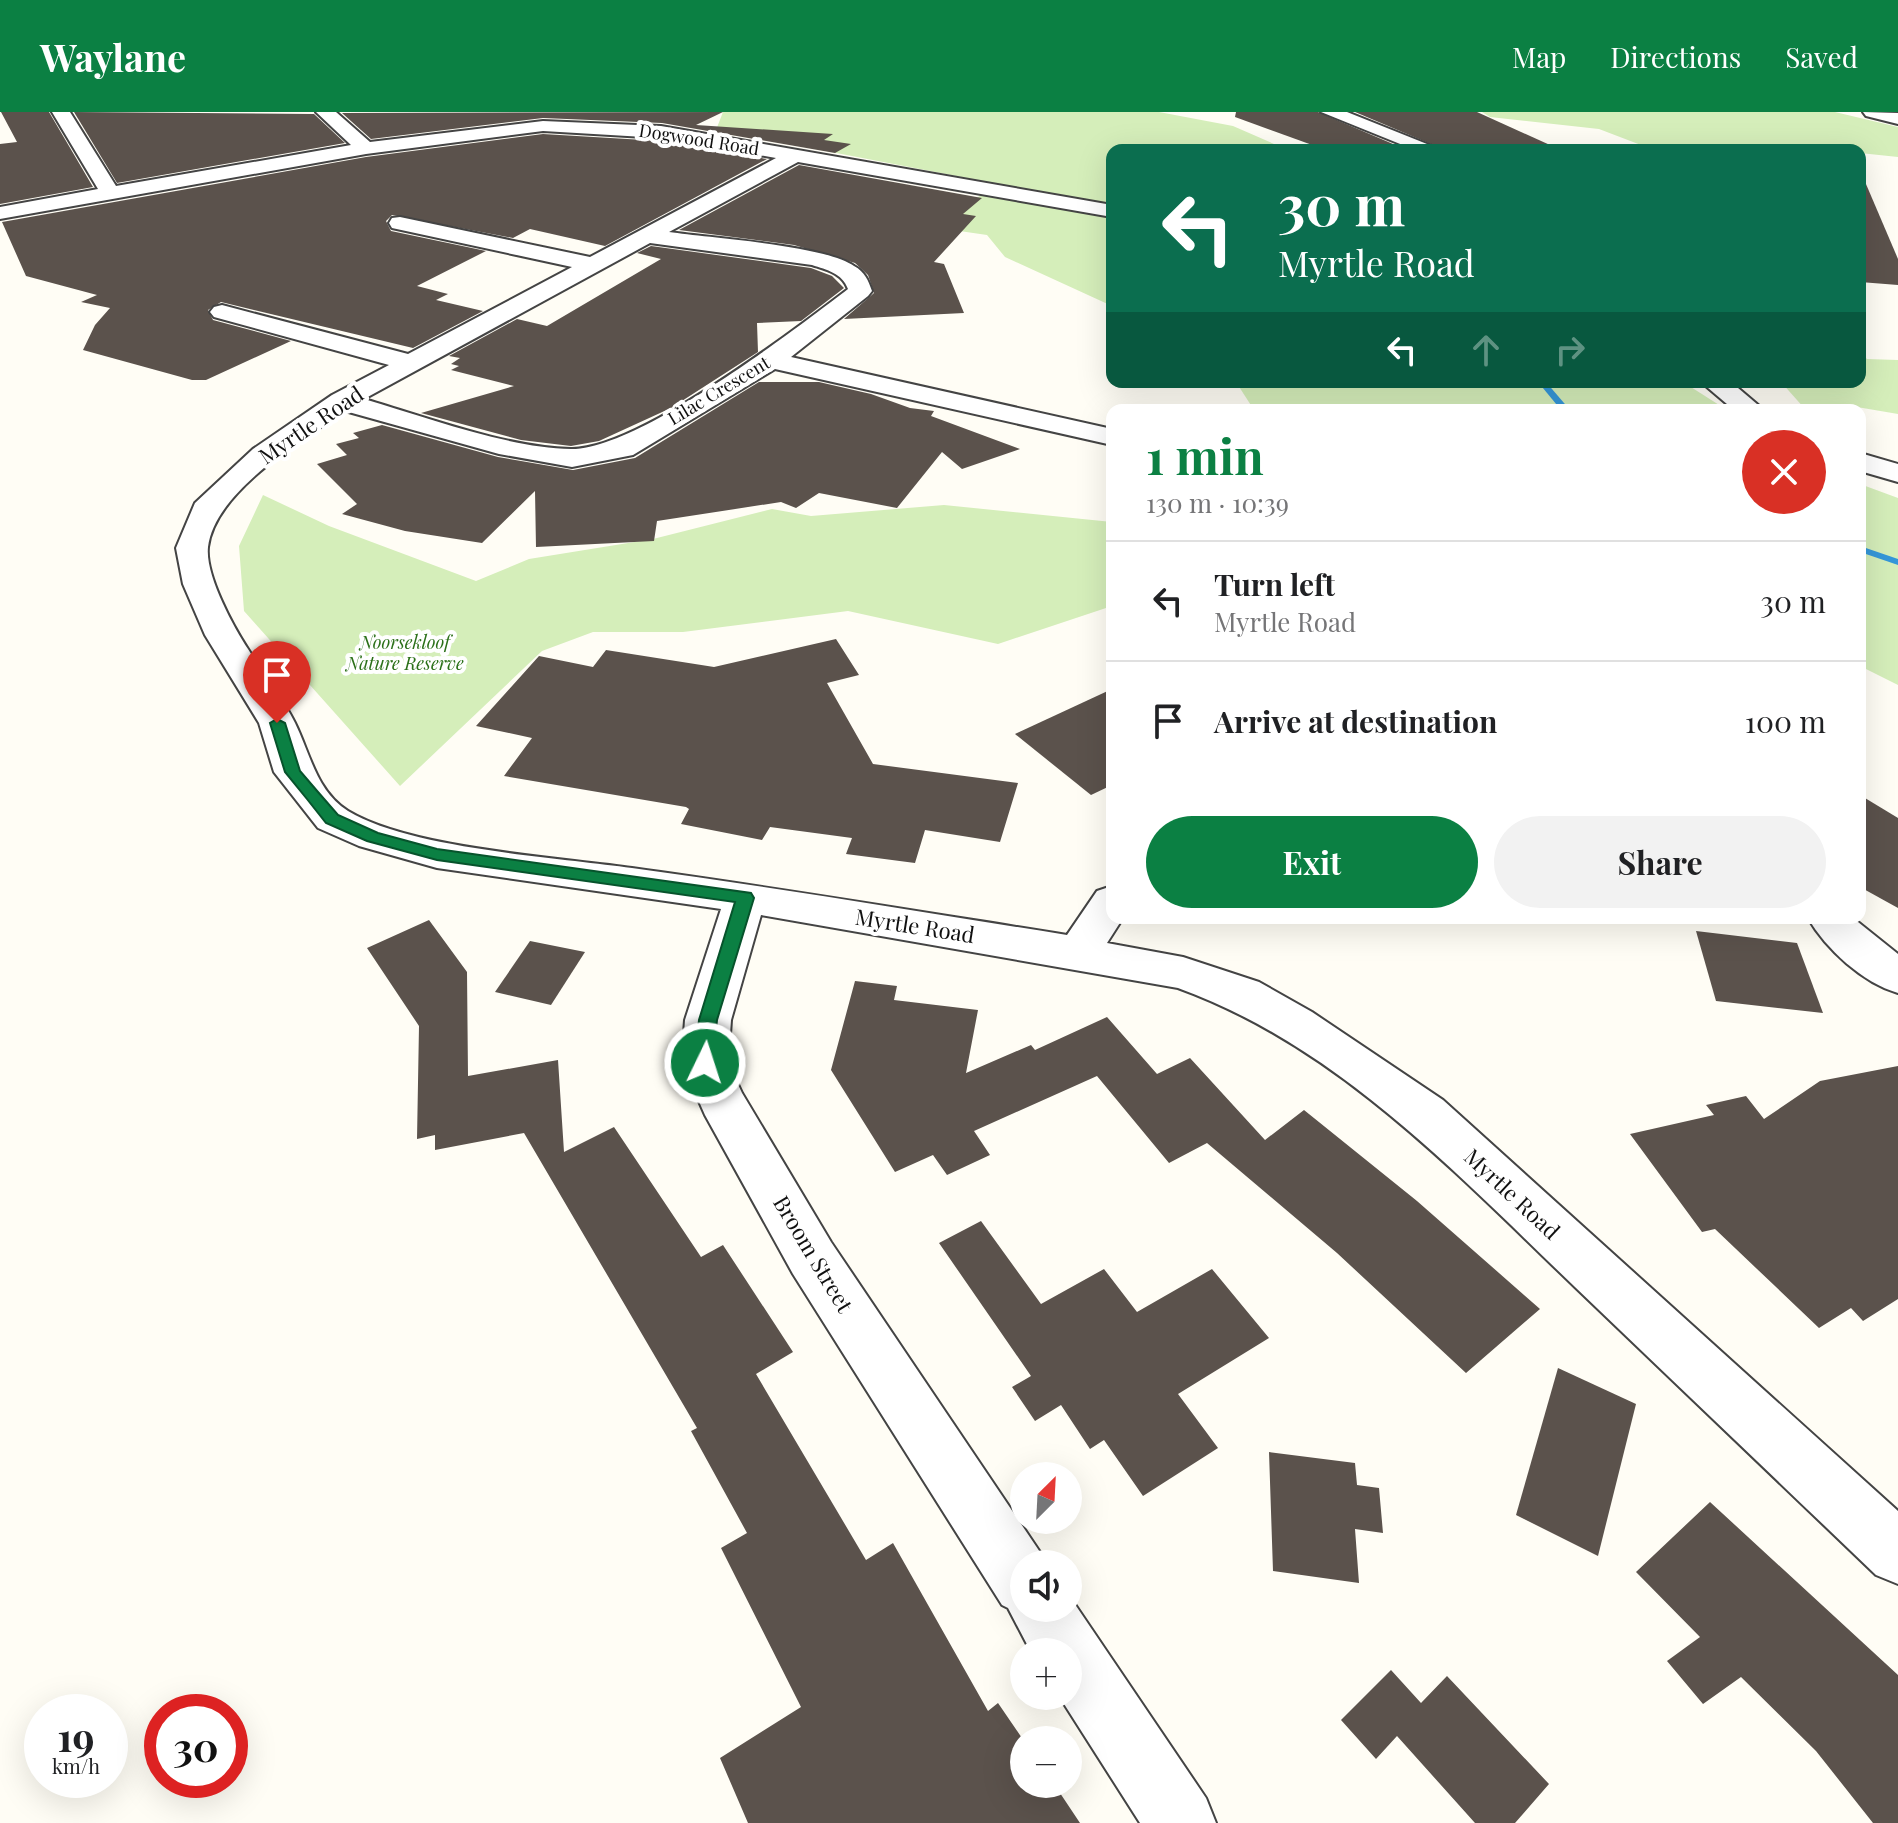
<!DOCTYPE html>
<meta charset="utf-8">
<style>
:root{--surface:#fff;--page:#f2f2f2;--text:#202124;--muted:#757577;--line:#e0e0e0;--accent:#0b8043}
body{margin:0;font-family:"Playfair Display",serif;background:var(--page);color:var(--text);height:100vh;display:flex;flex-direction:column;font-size:30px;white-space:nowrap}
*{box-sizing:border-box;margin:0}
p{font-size:26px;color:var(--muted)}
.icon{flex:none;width:44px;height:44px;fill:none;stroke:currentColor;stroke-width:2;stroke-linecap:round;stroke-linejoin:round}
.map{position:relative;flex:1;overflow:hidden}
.panel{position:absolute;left:1106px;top:292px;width:760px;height:520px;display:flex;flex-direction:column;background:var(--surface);border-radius:16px;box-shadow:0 8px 32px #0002}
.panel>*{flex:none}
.hud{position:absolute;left:1106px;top:32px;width:760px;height:244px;border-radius:16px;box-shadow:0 8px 32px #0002;background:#0b6e4f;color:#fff;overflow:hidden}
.needle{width:52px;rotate:24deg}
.buttons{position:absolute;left:1010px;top:1350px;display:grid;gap:16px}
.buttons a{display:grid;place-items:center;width:72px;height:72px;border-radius:50%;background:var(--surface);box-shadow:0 8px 32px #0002;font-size:40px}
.speed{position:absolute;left:24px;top:1582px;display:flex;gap:16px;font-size:40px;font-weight:700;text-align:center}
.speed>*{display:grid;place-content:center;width:104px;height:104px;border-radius:50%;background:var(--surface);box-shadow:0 8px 32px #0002;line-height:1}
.speed small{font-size:20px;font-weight:400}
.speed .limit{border:12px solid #d22;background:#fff;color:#111}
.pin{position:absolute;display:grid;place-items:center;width:68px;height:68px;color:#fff;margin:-82px -34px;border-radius:50% 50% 50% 0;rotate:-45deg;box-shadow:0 0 8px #0007}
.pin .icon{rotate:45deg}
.me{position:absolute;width:88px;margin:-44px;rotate:4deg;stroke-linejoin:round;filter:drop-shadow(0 0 6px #0008)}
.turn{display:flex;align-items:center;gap:28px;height:168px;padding:0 40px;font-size:36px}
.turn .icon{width:104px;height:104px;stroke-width:2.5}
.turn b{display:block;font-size:56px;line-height:68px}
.lanes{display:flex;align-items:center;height:76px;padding:0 40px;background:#0003;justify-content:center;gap:40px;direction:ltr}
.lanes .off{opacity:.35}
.round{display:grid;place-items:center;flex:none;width:84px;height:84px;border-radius:42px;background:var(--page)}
.summary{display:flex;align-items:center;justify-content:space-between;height:136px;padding:0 40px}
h1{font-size:48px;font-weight:700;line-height:60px;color:var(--accent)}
.button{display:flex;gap:16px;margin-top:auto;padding:16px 40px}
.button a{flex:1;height:92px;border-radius:48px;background:var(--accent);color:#fff;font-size:32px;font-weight:700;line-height:92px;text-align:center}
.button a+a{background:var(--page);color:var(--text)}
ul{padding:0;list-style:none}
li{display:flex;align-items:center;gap:24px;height:120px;padding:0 40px;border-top:2px solid var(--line)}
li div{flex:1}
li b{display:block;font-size:30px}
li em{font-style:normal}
header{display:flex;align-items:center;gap:48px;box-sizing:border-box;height:112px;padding:0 40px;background:var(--accent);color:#fff}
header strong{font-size:38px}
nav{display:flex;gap:44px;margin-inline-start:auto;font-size:28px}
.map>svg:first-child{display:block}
</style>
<header>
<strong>Waylane</strong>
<nav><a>Map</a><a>Directions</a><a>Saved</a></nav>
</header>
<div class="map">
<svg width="1898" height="1711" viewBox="0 0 1898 1711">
<rect width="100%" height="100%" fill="#fffdf5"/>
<!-- green -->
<g fill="#d5eeba">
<path d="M 723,0 L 1159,0 L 1233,14 L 1274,32 L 1280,38 L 1112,38 L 1112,194 L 1005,145 L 987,123 L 932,115 L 998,72 L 716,18 Z"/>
<path d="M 1482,0 L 1835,0 L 1898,15 L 1898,45 L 1860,41 L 1860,38 L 1654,38 L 1599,17 L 1490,5 Z"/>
<path d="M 1860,240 L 1867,247 L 1898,248 L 1898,302 L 1851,294 L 1805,297 L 1781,270 L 1860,270 Z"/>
<path d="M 1236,270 L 1683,270 L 1727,298 L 1254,298 Z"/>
<path d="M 1860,372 L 1898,386 L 1898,573 L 1860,554 Z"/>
<path d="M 263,383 L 329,414 L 476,469 L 529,447 L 653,427 L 772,397 L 811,404 L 944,393 L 1112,410 L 1112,494 L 998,532 L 848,499 L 683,520 L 593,520 L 542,539 L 400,674 L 244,499 L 239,434 Z"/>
</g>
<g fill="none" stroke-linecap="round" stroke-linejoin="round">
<!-- stream -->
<g fill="#3597d9" fill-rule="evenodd">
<path d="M 1538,270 L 1546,270 L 1570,298 L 1561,298 Z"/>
<path d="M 1860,434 L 1898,447 L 1898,453 L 1860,440 Z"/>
</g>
</g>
<!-- building -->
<g fill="#5b524c">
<path d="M 1,0 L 49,0 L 93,75 L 0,92 L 0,32 L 17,30 Z"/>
<path d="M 74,0 L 314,2 L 345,31 L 117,71 Z"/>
<path d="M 723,0 L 696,13 L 833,22 L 824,28 L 851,32 L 835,41 L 662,11 L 543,6 L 371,27 L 342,1 Z"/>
<path d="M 1236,0 L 1318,0 L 1407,38 L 1326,38 L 1235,5 Z"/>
<path d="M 1355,0 L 1477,0 L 1561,38 L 1445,38 Z"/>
<path d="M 543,22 L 661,29 L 767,47 L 605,134 L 530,117 L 513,126 L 392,103 L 386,109 L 391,119 L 486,139 L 417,174 L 448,182 L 436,188 L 483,199 L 413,236 L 221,190 L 208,198 L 213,208 L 291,229 L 206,268 L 192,268 L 83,238 L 95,213 L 110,196 L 81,190 L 97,183 L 26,164 L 2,110 L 366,45 Z"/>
<path d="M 799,53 L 982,86 L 963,102 L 976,104 L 934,150 L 944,152 L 964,201 L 844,207 L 874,181 L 868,163 L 855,151 L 794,133 L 679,118 Z"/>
<path d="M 1860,58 L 1898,147 L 1898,173 L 1860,170 Z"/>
<path d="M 651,134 L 811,156 L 832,164 L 844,176 L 801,209 L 757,211 L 758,240 L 671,296 L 599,329 L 571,334 L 521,328 L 421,301 L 514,274 L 451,258 L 459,254 L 451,252 L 460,246 L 449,244 L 517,207 L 547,214 L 661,147 L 637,141 Z"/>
<path d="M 759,270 L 819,270 L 871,282 L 910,296 L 934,299 L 931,304 L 1020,337 L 962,357 L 942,340 L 897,396 L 819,381 L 796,396 L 781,390 L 657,409 L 654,429 L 536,435 L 535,379 L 482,431 L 405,419 L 342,402 L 357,392 L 317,352 L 347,343 L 336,332 L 359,326 L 353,321 L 382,313 L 498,345 L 573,358 L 635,346 Z"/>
<path d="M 836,527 L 859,563 L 827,571 L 873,652 L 1018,671 L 1000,730 L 925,718 L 915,751 L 846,742 L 852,726 L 770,715 L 762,728 L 681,712 L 689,697 L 686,695 L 504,664 L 532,626 L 476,614 L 539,544 L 593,555 L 606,538 L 714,555 Z"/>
<path d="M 1112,577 L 1112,673 L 1091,683 L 1015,622 Z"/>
<path d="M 1860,683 L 1898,706 L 1898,796 L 1860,775 Z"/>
<path d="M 429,808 L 467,860 L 468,964 L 558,948 L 564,1040 L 614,1015 L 701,1145 L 723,1133 L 793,1240 L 756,1262 L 866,1448 L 893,1431 L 988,1599 L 998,1591 L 1024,1629 L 1024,1672 L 1054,1672 L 1080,1711 L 748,1711 L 720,1646 L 801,1595 L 721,1436 L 747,1421 L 691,1319 L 697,1316 L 524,1021 L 435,1038 L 435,1023 L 417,1027 L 419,914 L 367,836 Z"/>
<path d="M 1696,819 L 1797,831 L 1823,901 L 1716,889 Z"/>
<path d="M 530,829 L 585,840 L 551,893 L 495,880 Z"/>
<path d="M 855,869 L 897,874 L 894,888 L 978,898 L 966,961 L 1031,933 L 1035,938 L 1107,905 L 1157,962 L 1190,946 L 1265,1028 L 1304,998 L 1417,1089 L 1540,1197 L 1466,1261 L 1337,1141 L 1207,1031 L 1169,1051 L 1097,964 L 974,1019 L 990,1043 L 947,1063 L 933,1043 L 895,1060 L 831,958 Z"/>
<path d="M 1898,954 L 1898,1187 L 1863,1209 L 1851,1196 L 1819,1216 L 1715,1117 L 1702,1120 L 1630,1022 L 1714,1003 L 1706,993 L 1746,984 L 1764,1007 L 1820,969 Z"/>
<path d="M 981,1109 L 1041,1192 L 1104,1157 L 1137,1200 L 1212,1157 L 1269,1226 L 1178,1282 L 1218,1336 L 1143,1384 L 1104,1328 L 1090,1337 L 1061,1293 L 1035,1309 L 1012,1275 L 1031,1264 L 939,1131 Z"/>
<path d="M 1558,1256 L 1636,1292 L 1598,1444 L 1516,1403 Z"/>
<path d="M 1269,1340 L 1355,1351 L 1357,1373 L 1379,1376 L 1383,1421 L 1355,1417 L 1359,1471 L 1273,1459 Z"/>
<path d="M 1710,1390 L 1898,1563 L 1898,1711 L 1873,1711 L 1816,1639 L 1741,1565 L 1703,1592 L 1667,1549 L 1700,1525 L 1636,1460 Z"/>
<path d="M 1391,1558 L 1421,1591 L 1447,1564 L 1549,1672 L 1515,1711 L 1475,1711 L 1397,1624 L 1376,1647 L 1341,1608 Z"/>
</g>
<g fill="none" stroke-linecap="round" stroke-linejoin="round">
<defs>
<g id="minor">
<path d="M 52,0 L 70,0 L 116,74 L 351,33 L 316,0 L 336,0 L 370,30 L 543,9 L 661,14 L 1112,93 L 1112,105 L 798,50 L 669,120 C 710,126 824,133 854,154 C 865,160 868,168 872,179 L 868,184 L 791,245 L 1112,317 L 1112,333 L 775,257 L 633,343 L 572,355 L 499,342 L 345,299 C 302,328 215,379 208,435 C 205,463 233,514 248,537 C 263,561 282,585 295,611 C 310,641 316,679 348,699 C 411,737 556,745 632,756 C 778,776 922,800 1067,823 L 1097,779 L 1112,774 L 1112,806 L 1123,806 L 1107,831 L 1183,845 L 1259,870 L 1312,900 L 1443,988 L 1898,1399 L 1898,1472 L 1876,1463 C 1776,1367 1675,1271 1575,1175 C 1456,1061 1336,933 1178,876 L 761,803 L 731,908 L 728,951 L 742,981 L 831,1130 L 1046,1449 L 1048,1452 L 1024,1452 L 1024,1496 L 1068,1496 L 1068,1482 L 1206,1686 L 1216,1711 L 1140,1711 L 1059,1584 L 1068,1584 L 1068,1540 L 1031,1540 L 1008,1496 L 1002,1493 L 793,1162 L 705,1003 L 682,951 L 685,908 L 721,797 L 437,756 L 359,734 L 318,716 L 274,660 L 259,611 L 205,523 L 183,472 L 176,436 L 195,391 L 253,337 L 332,283 L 389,253 L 214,205 L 210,200 L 214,195 L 222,193 L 408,242 L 572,155 L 392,116 L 389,111 L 392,106 L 400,105 L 590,145 L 776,46 L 661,26 L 543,19 L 366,42 L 0,107 L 0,95 L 98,77 ZM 650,131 L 812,153 C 827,158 842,161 848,177 C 792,220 637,338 571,337 C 508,336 426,305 364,287 Z"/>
<path d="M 1321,0 L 1347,0 L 1442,38 L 1415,38 Z"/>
<path d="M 1863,0 L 1898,1 L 1898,12 L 1866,4 Z"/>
<path d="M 1701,270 L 1731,270 L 1764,298 L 1734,298 Z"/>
<path d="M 1860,341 L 1898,352 L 1898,370 L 1860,359 Z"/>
<path d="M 1808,806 L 1853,806 L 1898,842 L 1898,881 C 1863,871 1826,837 1808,806 Z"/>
</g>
</defs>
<!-- minor casing -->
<use href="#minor" stroke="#444" stroke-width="4"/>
<!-- minor -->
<use href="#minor" fill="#fff" fill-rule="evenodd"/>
</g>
<!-- route -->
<path fill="#0b8043" stroke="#07532c" stroke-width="2" d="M 277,607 L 285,611 L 300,659 L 318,680 L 338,703 L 378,721 L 437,737 L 751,781 L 754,786 L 717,908 L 712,956 L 705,959 L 695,951 L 699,908 L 735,790 L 437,748 L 367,729 L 326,711 L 307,687 L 285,660 L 270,611 Z"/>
<g text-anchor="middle" stroke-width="8" stroke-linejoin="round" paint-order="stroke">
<!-- far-street labels -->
<g font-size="18" fill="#111" stroke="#fff">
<text transform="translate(699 28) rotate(9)" y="6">Dogwood Road</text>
<text transform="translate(719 279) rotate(-31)" y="6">Lilac Crescent</text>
</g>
<!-- far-park labels -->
<g font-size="18" font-style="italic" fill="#2b7019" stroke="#fff">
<text x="405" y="537">Noorsekloof<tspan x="405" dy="21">Nature Reserve</tspan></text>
</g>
<!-- street labels -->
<g font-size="22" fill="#111" stroke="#fff">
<text transform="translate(311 313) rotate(-34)" y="8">Myrtle Road</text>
<text transform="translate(915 814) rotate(9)" y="8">Myrtle Road</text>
<text transform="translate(1512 1082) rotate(43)" y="8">Myrtle Road</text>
<text transform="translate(813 1142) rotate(59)" y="8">Broom Street</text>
</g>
</g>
</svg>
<div class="buttons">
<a><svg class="needle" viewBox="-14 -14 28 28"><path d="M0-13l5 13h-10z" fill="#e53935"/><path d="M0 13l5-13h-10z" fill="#757577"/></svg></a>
<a><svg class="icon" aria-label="sound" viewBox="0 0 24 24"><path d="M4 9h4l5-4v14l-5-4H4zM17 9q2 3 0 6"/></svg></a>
<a>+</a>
<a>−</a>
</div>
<div class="speed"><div>19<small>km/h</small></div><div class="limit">30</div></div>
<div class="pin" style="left:277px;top:611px;background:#d93025"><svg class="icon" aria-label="arrive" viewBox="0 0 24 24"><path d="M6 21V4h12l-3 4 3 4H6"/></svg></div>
<svg class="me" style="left:705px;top:951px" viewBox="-20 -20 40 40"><circle r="17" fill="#0b8043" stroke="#fff" stroke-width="3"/><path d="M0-11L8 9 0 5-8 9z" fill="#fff"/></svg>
<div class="hud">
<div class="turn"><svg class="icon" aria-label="left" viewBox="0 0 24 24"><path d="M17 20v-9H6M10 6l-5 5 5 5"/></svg><div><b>30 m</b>Myrtle Road</div></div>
<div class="lanes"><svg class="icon" aria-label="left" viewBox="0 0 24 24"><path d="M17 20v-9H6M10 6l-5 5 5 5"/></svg><svg class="icon off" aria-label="ahead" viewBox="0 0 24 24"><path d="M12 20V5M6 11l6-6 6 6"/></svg><svg class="icon off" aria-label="right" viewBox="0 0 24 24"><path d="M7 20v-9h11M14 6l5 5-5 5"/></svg></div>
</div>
<section class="panel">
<div class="summary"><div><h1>1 min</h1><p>130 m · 10:39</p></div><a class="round" style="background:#d93025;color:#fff"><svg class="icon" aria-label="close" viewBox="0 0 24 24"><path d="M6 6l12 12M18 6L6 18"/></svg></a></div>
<ul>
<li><svg class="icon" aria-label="left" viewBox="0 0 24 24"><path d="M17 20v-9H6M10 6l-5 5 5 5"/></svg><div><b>Turn left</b><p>Myrtle Road</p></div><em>30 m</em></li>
<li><svg class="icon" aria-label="arrive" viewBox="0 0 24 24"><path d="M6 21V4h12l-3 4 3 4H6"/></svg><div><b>Arrive at destination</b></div><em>100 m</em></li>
</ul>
<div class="button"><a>Exit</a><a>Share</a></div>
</section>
</div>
